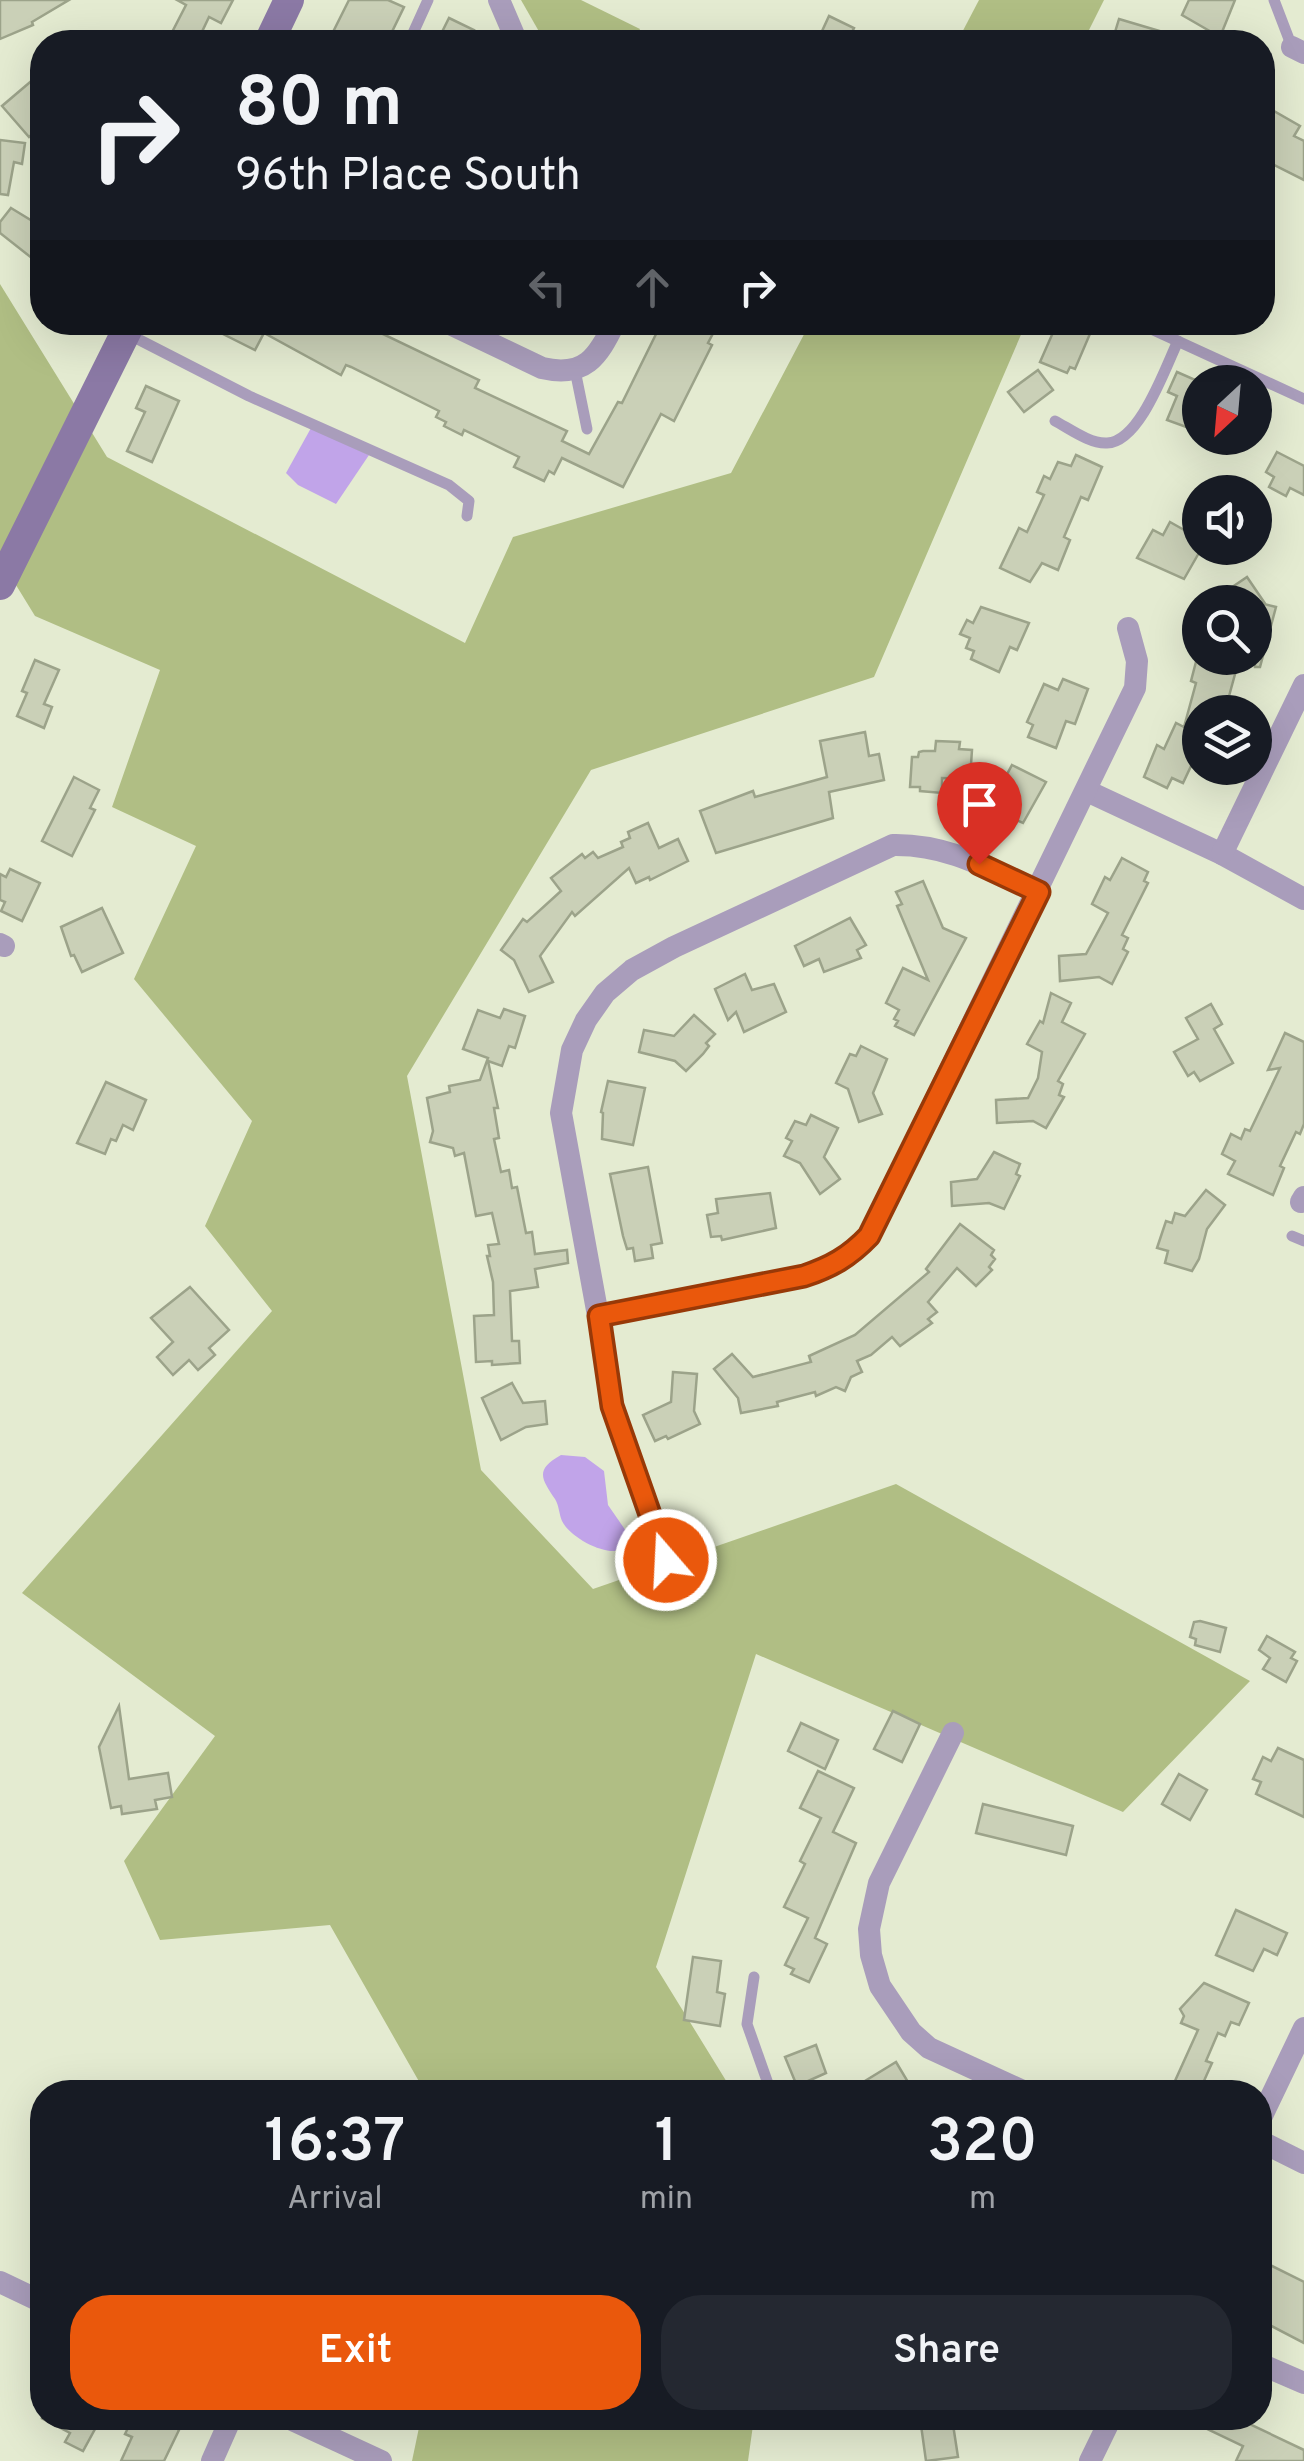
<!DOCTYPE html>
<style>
:root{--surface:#171b24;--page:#242831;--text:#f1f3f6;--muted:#9ea1a6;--accent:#ea580c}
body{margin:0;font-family:Overpass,sans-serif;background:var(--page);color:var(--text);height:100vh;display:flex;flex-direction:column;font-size:38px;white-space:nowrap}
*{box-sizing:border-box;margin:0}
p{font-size:32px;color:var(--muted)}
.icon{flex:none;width:55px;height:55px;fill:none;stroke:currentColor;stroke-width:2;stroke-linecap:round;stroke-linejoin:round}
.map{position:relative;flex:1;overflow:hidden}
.side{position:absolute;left:30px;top:2080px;width:1242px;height:350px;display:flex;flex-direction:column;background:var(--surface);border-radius:40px;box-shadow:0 10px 40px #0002}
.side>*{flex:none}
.guide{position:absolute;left:30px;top:30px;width:1245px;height:305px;border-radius:40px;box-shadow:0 10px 40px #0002;background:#171b24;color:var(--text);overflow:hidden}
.needle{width:65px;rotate:206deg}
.fabs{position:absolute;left:1182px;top:365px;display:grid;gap:20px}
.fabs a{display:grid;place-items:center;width:90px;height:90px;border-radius:50%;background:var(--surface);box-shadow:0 10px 40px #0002;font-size:50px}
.pin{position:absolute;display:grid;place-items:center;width:85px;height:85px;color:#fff;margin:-102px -42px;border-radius:50% 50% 50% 0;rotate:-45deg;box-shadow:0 0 10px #0007}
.pin .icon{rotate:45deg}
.me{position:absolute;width:110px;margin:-55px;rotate:341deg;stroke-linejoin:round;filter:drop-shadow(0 0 8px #0008)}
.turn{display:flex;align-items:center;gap:35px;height:210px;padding:0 40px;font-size:45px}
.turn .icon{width:130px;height:130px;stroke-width:2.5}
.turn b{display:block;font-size:70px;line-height:85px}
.lanes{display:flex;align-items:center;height:95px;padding:0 40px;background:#0003;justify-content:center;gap:50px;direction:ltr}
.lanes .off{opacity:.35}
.eta{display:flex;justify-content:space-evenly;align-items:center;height:170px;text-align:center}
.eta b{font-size:60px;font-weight:600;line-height:70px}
.cta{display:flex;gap:20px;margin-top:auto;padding:20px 40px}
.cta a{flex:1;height:115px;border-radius:40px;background:var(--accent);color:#fff;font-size:40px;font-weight:600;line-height:115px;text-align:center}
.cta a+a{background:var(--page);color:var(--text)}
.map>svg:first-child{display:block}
</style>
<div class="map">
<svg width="1304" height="2461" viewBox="0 0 1304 2461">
<rect width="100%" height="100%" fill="#e4ebd1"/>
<!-- green -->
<g fill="#b0be84">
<path d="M 521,0 L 581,0 L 640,29 L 634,42 L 545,42 Z"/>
<path d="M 979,0 L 1104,0 L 1083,42 L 957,42 Z"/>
<path d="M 0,284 L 107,457 L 465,643 L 513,537 L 731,473 L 810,323 L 1026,323 L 874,677 L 591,770 L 407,1076 L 481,1470 L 593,1589 L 896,1484 L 1250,1681 L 1123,1812 L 756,1654 L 656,1967 L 733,2092 L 425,2092 L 330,1925 L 160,1940 L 124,1861 L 215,1736 L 22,1593 L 272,1311 L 205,1226 L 252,1121 L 134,979 L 196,846 L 112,807 L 160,670 L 35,616 L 0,559 Z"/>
<path d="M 421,2418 L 754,2418 L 748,2461 L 412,2461 Z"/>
</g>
<!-- water -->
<g fill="#c1a4e9">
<path d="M 311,428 L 369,455 L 336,504 L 298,485 L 286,473 Z"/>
<path d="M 561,1455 L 585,1457 L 604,1471 L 608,1505 L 626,1531 L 624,1541 L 615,1551 C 599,1552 570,1537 562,1521 C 559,1514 559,1505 555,1499 C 542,1479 534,1470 561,1455 Z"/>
</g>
<!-- building -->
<g fill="#cad0b7" stroke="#9ca38a" stroke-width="2.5">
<path d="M 0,0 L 69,0 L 32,22 L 33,25 L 0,39 Z"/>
<path d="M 177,0 L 233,0 L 221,23 L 209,17 L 200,36 L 201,42 L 167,42 L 186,5 Z"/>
<path d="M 349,0 L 388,0 L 404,7 L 387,42 L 328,42 Z"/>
<path d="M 1189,0 L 1235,0 L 1220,37 L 1182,15 Z"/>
<path d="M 829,16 L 854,28 L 847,42 L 817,42 Z"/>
<path d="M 449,18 L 474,30 L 468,42 L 437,42 Z"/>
<path d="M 1119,19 L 1183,38 L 1183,42 L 1112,42 Z"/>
<path d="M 42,72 L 42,126 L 29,137 L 2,106 Z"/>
<path d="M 1262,109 L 1270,113 L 1272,110 L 1300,126 L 1294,136 L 1304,141 L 1304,180 L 1274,165 L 1262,187 Z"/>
<path d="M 0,140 L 25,143 L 22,164 L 14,162 L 8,195 L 0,194 Z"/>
<path d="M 11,208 L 42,227 L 42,266 L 0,233 L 0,222 Z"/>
<path d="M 199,322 L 358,322 L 479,380 L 475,388 L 567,431 L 562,441 L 589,454 L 618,402 L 622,403 L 662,322 L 719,322 L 708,343 L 712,345 L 674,421 L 661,414 L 623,487 L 562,458 L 554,474 L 549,471 L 544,481 L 514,467 L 519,457 L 464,430 L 462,435 L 444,426 L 446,422 L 436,417 L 439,411 L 351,367 L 346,365 L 341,375 L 264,333 L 255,350 Z"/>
<path d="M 1064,322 L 1095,322 L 1075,369 L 1070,367 L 1067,373 L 1040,362 L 1055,328 L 1060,331 Z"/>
<path d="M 1038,370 L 1053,390 L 1024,412 L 1008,392 Z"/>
<path d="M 1177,372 L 1200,382 L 1200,432 L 1167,420 L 1177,396 L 1168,392 Z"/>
<path d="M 146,386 L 179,401 L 152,462 L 127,451 L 145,412 L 136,408 Z"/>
<path d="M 1277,452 L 1304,466 L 1304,495 L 1290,488 L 1286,496 L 1269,487 L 1274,477 L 1266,472 Z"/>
<path d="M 1076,455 L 1102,467 L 1088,500 L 1081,497 L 1064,537 L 1070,540 L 1058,570 L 1042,563 L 1030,582 L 1000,568 L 1019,528 L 1027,532 L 1044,495 L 1037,492 L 1044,476 L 1050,479 L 1058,462 L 1071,466 Z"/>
<path d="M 1170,522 L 1200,539 L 1200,551 L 1184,579 L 1137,558 L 1153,530 L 1163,535 Z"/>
<path d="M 1247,577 L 1264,602 L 1256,602 L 1276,607 L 1260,667 L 1255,667 L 1255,602 L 1235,602 L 1225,592 Z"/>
<path d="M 981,607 L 1029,623 L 1017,650 L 1010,647 L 999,672 L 971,659 L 974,651 L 966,648 L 970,638 L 960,634 L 967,620 L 973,623 Z"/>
<path d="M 1197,658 L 1215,658 L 1214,661 L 1237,667 L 1226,707 L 1222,706 L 1220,712 L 1200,707 L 1200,747 L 1183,783 L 1172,778 L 1167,788 L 1144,777 L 1157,745 L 1164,749 L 1176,723 L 1184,727 L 1196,683 L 1191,681 Z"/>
<path d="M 35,660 L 59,670 L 44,704 L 52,707 L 44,728 L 17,716 L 27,693 L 22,691 Z"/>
<path d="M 1063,679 L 1088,689 L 1075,724 L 1066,721 L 1056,748 L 1028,737 L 1033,725 L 1027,722 L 1044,684 L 1058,690 Z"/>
<path d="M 865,732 L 869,756 L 879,754 L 884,780 L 829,792 L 833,818 L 716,853 L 700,811 L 753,791 L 755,797 L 827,777 L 820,741 Z"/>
<path d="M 936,741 L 960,742 L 959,749 L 972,750 L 970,779 L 942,778 L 942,793 L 920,791 L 920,787 L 910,787 L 912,757 L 918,757 L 919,752 L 923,751 L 935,751 Z"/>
<path d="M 1012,765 L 1046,782 L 1023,823 L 1010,817 L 1008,821 L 971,800 L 981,780 L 999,789 Z"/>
<path d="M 74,777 L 99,790 L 90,808 L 95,810 L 72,856 L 42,841 Z"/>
<path d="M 648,823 L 659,848 L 678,839 L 688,861 L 650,880 L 649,877 L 636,883 L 629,868 L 575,916 L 572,912 L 540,956 L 553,982 L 529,992 L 514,960 L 501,950 L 523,919 L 527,922 L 561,891 L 551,878 L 582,854 L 585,858 L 593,852 L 598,858 L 623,847 L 621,842 L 630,838 L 628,832 Z"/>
<path d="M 1122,858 L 1148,872 L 1144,881 L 1148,883 L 1122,935 L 1128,938 L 1123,949 L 1128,952 L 1112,984 L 1099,977 L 1060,981 L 1059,956 L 1086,954 L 1108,913 L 1092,904 L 1105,877 L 1110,880 Z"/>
<path d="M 10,869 L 40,883 L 22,921 L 1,911 L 5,902 L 0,900 L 0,874 L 6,877 Z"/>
<path d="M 923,881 L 943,928 L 966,938 L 914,1035 L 895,1026 L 898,1021 L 894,1019 L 899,1010 L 886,1003 L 903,968 L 928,980 L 897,906 L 902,904 L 896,892 Z"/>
<path d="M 102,908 L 123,953 L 82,972 L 74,955 L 71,956 L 61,927 Z"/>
<path d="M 850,918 L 866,945 L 857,950 L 861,958 L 824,972 L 819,959 L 804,966 L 795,946 Z"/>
<path d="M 745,974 L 752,990 L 774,984 L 786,1012 L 744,1032 L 736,1012 L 728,1020 L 715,989 Z"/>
<path d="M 1051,993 L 1071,1003 L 1062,1022 L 1085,1034 L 1058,1081 L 1063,1084 L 1059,1095 L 1064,1097 L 1046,1128 L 1033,1121 L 997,1123 L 996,1100 L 1028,1098 L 1038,1078 L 1042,1052 L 1027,1044 L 1040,1021 L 1043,1023 Z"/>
<path d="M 1211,1004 L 1222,1024 L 1214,1029 L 1233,1063 L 1200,1081 L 1194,1072 L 1188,1076 L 1174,1052 L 1198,1039 L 1186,1018 Z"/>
<path d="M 504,1009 L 525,1016 L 515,1048 L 509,1046 L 502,1066 L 488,1061 L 498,1108 L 494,1108 L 499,1138 L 494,1139 L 501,1172 L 509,1170 L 512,1188 L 517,1187 L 526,1233 L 532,1232 L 535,1254 L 567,1250 L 568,1263 L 535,1269 L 538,1287 L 510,1291 L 512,1341 L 519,1341 L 520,1363 L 492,1365 L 492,1361 L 476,1362 L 474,1316 L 494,1315 L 493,1282 L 487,1256 L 490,1256 L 488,1245 L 499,1244 L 492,1213 L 476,1216 L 464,1153 L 455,1156 L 453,1148 L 430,1142 L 433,1131 L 427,1098 L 450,1092 L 449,1086 L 480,1080 L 488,1058 L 463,1049 L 478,1010 L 500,1018 Z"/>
<path d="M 694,1015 L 715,1034 L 706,1043 L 709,1046 L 703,1054 L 686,1071 L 675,1061 L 639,1052 L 644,1030 L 674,1036 Z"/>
<path d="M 1285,1033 L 1304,1042 L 1304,1124 L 1300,1134 L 1296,1132 L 1280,1166 L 1284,1168 L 1273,1195 L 1228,1174 L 1235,1161 L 1222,1154 L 1231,1134 L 1241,1139 L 1245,1129 L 1250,1131 L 1280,1068 L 1268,1070 Z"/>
<path d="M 861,1046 L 887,1059 L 873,1093 L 882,1114 L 859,1122 L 848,1089 L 836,1083 L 850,1054 L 856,1056 Z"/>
<path d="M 608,1081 L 645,1088 L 633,1145 L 602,1139 L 603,1113 L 601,1112 Z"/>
<path d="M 106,1082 L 146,1100 L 133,1130 L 123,1125 L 116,1141 L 111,1139 L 105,1154 L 77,1143 Z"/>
<path d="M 811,1115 L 838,1128 L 824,1157 L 840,1179 L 820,1194 L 800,1163 L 784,1156 L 792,1141 L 786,1138 L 795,1121 L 806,1125 Z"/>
<path d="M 994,1152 L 1020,1164 L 1016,1174 L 1020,1176 L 1004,1209 L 989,1203 L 952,1206 L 951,1182 L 977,1179 Z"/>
<path d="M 648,1167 L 662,1243 L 651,1245 L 653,1258 L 635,1261 L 633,1248 L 627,1249 L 623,1236 L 610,1174 Z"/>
<path d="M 1206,1190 L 1225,1205 L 1207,1229 L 1199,1259 L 1192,1271 L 1165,1263 L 1168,1251 L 1157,1248 L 1166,1221 L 1172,1223 L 1175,1213 L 1185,1216 Z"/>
<path d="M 770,1193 L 776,1228 L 722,1240 L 721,1236 L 711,1237 L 707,1215 L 718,1213 L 716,1199 Z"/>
<path d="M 960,1224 L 994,1250 L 991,1255 L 995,1259 L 989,1267 L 992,1270 L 976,1286 L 957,1268 L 928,1302 L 937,1312 L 928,1319 L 932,1323 L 900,1346 L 892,1337 L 871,1355 L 857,1361 L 862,1372 L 851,1377 L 845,1391 L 836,1387 L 816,1396 L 815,1392 L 777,1402 L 778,1406 L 741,1413 L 738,1398 L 714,1369 L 732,1354 L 753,1377 L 811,1362 L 809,1356 L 855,1335 L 929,1272 L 926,1269 Z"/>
<path d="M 190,1287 L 229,1330 L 209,1348 L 215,1355 L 198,1370 L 189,1360 L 173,1375 L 157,1357 L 173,1342 L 151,1318 Z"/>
<path d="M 673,1372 L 697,1374 L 694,1411 L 700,1424 L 668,1439 L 666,1436 L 655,1441 L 643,1415 L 671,1402 Z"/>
<path d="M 512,1383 L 523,1403 L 545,1401 L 547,1424 L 526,1427 L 501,1440 L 482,1398 Z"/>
<path d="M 1200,1621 L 1226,1628 L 1220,1652 L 1195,1645 L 1196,1639 L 1190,1637 L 1194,1622 Z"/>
<path d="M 1267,1636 L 1295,1652 L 1291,1658 L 1297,1661 L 1286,1682 L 1263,1669 L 1270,1658 L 1259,1650 Z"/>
<path d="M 119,1706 L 129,1779 L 168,1773 L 172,1797 L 155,1800 L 157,1809 L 122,1814 L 121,1806 L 111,1808 L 99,1747 Z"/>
<path d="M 893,1711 L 920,1724 L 902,1762 L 874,1749 Z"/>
<path d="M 801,1723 L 838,1740 L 825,1769 L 788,1751 Z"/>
<path d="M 1278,1748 L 1304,1760 L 1304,1817 L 1256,1794 L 1261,1782 L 1253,1779 L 1263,1757 L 1271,1761 Z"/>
<path d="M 818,1771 L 854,1788 L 833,1832 L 856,1843 L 815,1938 L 827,1944 L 809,1982 L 791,1974 L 794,1969 L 785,1965 L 808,1918 L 784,1907 L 805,1864 L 800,1861 L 821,1818 L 800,1808 Z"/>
<path d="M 1179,1774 L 1207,1790 L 1190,1820 L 1162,1804 Z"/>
<path d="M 983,1804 L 1073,1826 L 1066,1855 L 976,1833 Z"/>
<path d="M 1236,1910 L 1287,1933 L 1277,1955 L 1264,1949 L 1253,1971 L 1216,1955 Z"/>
<path d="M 693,1957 L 721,1961 L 717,1992 L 725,1994 L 720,2026 L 684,2020 Z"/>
<path d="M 1204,1983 L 1249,2003 L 1239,2025 L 1231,2022 L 1225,2036 L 1218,2033 L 1206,2061 L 1212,2063 L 1199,2092 L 1170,2092 L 1198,2030 L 1181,2023 L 1184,2016 L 1180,2009 Z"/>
<path d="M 816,2045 L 826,2073 L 797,2086 L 785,2057 Z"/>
<path d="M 896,2062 L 908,2082 L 891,2092 L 847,2092 Z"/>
<path d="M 1260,2260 L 1304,2282 L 1304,2343 L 1260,2320 Z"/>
<path d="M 41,2418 L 101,2418 L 83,2451 L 65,2442 L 70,2433 Z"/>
<path d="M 133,2418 L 176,2418 L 173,2426 L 179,2430 L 164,2461 L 121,2461 L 132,2437 L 125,2434 Z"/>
<path d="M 920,2418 L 952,2418 L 958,2457 L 926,2461 Z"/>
<path d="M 1212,2418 L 1237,2418 L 1304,2450 L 1304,2461 L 1236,2461 L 1243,2446 L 1207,2429 Z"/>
</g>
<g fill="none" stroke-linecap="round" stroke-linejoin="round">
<!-- lane -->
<g stroke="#a99dbb" stroke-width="11">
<path d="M 1274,0 L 1292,47"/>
<path d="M 409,42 L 428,0"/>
<path d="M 1136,322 L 1304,399"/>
<path d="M 126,333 L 249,396 L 449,485 L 469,501 L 467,516"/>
<path d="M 575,370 L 587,429"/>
<path d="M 1055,421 C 1070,429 1090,444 1107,443 C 1140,442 1165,368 1178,341"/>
<path d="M 1292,1236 L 1304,1241"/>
<path d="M 607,1365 L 612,1405 L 666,1560"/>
<path d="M 754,1977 L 747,2024 L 771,2092"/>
</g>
<!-- street -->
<g stroke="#a99dbb" stroke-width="22">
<path d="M 499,0 L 517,42"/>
<path d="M 1292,47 L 1304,53"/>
<path d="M 446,322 L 542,368 C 585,378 598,357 615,322"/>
<path d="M 1087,791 L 1222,854 L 1304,899"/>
<path d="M 1222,854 L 1304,685"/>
<path d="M 0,944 L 4,946"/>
<path d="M 1301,1202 L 1304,1197"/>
<path d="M 599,1316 L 803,1276 C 831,1267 849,1257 869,1236 L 1135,688 L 1137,661 L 1128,628"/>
<path d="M 607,1365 L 561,1113 L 572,1050 L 586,1020 L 605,993 L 632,970 L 674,947 L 893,845 C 949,844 989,869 1039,892"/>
<path d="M 953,1733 L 879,1883 L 869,1929 L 871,1955 L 880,1986 L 911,2032 L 929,2048 L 1025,2092"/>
<path d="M 1260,2120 L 1304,2028"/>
<path d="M 1260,2141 L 1304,2163"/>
<path d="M 0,2282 L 42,2302"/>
<path d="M 1260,2364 L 1304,2383"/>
<path d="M 288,2418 L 381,2461"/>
<path d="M 212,2461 L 231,2418"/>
<path d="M 1090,2461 L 1111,2418"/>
</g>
<!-- secondary -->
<g stroke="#8b79a5" stroke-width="30">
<path d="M 269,42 L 289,0"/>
<path d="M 0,585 L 131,322"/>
</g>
</g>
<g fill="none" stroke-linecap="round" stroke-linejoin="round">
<defs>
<path id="route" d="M 666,1560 L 612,1406 L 599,1316 L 804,1276 C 831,1267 849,1257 869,1236 L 1039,892 L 979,864"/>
</defs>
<!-- route casing -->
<use href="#route" stroke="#983908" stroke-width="25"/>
<!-- route -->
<use href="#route" stroke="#ea580c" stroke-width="18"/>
</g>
</svg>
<div class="fabs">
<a><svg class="needle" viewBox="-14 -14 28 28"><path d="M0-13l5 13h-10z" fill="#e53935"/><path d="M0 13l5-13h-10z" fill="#9ea1a6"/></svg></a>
<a><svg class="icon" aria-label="sound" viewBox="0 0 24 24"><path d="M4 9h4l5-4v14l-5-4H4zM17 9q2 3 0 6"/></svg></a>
<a><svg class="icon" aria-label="search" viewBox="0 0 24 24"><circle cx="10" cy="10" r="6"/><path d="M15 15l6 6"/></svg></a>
<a><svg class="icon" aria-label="layers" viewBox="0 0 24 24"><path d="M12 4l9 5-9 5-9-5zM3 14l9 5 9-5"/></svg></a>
</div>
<div class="pin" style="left:979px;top:864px;background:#d93025"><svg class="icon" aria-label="arrive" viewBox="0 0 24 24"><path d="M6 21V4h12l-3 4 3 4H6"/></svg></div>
<svg class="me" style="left:666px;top:1560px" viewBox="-20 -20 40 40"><circle r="17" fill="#ea580c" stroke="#fff" stroke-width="3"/><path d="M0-11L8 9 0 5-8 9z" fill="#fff"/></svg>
<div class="guide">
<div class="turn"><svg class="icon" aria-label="right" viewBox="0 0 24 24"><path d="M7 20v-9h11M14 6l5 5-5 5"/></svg><div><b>80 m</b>96th Place South</div></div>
<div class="lanes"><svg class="icon off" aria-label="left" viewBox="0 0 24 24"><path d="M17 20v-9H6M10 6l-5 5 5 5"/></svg><svg class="icon off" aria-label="ahead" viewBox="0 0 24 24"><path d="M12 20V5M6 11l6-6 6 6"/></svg><svg class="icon" aria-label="right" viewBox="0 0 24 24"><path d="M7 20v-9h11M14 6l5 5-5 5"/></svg></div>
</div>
<section class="side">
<div class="eta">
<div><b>16:37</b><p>Arrival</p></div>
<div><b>1</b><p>min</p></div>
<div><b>320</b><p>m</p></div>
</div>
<div class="cta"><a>Exit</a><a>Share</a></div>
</section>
</div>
